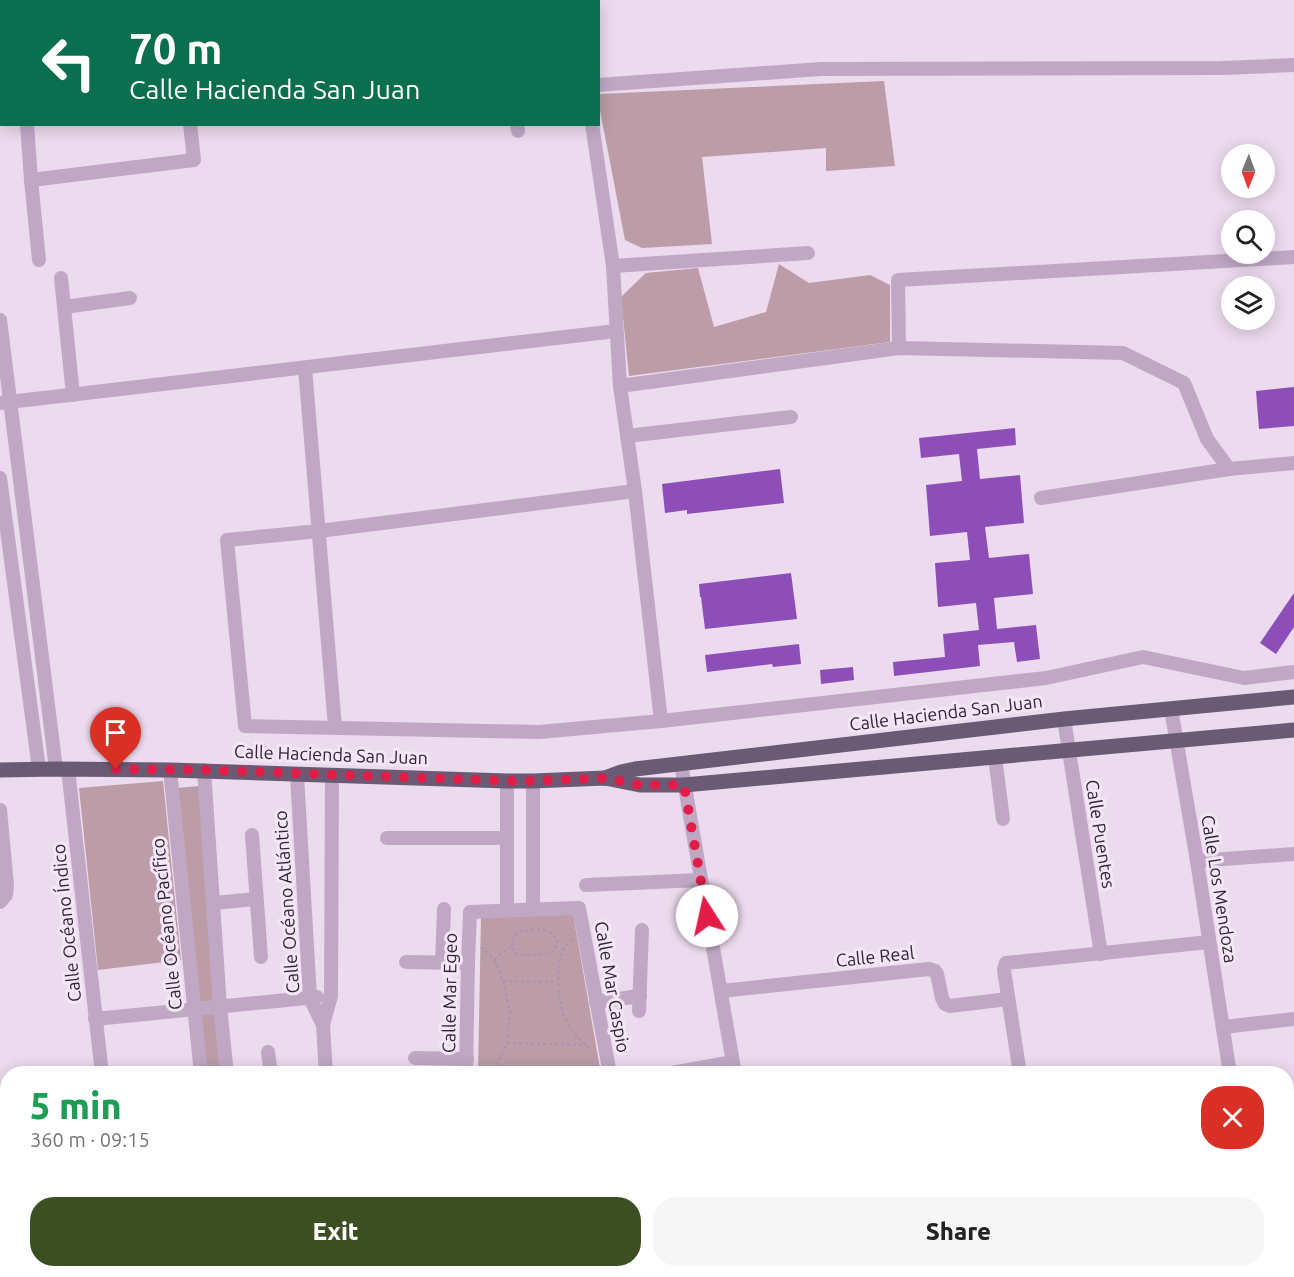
<!DOCTYPE html>
<meta charset="utf-8">
<style>
:root{--surface:#fff;--page:#f6f6f6;--text:#222;--muted:#767676;--accent:#3c4f22}
body{margin:0;font-family:Ubuntu,sans-serif;background:var(--page);color:var(--text);height:100vh;display:flex;flex-direction:column;font-size:22px;white-space:nowrap}
*{box-sizing:border-box;margin:0}
p{font-size:20px;color:var(--muted)}
.icon{flex:none;width:33px;height:33px;fill:none;stroke:currentColor;stroke-width:2;stroke-linecap:round;stroke-linejoin:round}
.map{position:relative;flex:1;overflow:hidden}
.drawer{position:absolute;left:0px;top:1066px;width:1294px;height:212px;display:flex;flex-direction:column;background:var(--surface);border-radius:24px 24px 0 0;box-shadow:0 3px 15px #0003}
.drawer>*{flex:none}
.hud{position:absolute;left:0px;top:0px;width:600px;height:126px;box-shadow:0 3px 15px #0003;background:#0b6e4f;color:#fff;overflow:hidden}
.needle{width:39px;rotate:181deg}
.tools{position:absolute;left:1221px;top:144px;display:grid;gap:12px}
.tools a{display:grid;place-items:center;width:54px;height:54px;border-radius:50%;background:var(--surface);box-shadow:0 3px 15px #0003;font-size:30px}
.pin{position:absolute;display:grid;place-items:center;width:51px;height:51px;color:#fff;margin:-62px -26px;border-radius:50% 50% 50% 0;rotate:-45deg;box-shadow:0 0 6px #0007}
.pin .icon{rotate:45deg}
.me{position:absolute;width:66px;margin:-33px;rotate:350deg;stroke-linejoin:round;filter:drop-shadow(0 0 4px #0008)}
.turn{display:flex;align-items:center;gap:21px;height:126px;padding:0 30px;font-size:27px}
.turn .icon{width:78px;height:78px;stroke-width:2.5}
.turn b{display:block;font-size:42px;line-height:51px}
.round{display:grid;place-items:center;flex:none;width:63px;height:63px;border-radius:24px;background:var(--page)}
.overview{display:flex;align-items:center;justify-content:space-between;height:102px;padding:0 30px}
h1{font-size:36px;font-weight:800;line-height:45px;color:#1e9e55}
.cta{display:flex;gap:12px;margin-top:auto;padding:12px 30px}
.cta a{flex:1;height:69px;border-radius:24px;background:var(--accent);color:#fff;font-size:24px;font-weight:800;line-height:69px;text-align:center}
.cta a+a{background:var(--page);color:var(--text)}
.map>svg:first-child{display:block}
</style>
<div class="map">
<svg width="1294" height="1277" viewBox="0 0 1294 1277">
<rect width="100%" height="100%" fill="#ecdaee"/>
<!-- green -->
<g fill="#bc9ca6">
<path d="M 884,81 L 895,166 L 826,171 L 826,148 L 702,157 L 712,244 L 642,248 L 625,240 L 599,105 L 599,94 Z"/>
<path d="M 779,264 L 809,283 L 870,275 L 890,285 L 890,342 L 629,376 L 621,297 L 646,273 L 698,268 L 714,327 L 766,312 Z"/>
<path d="M 163,781 L 181,960 L 98,970 L 79,788 Z"/>
<path d="M 200,786 L 224,1074 L 204,1074 L 176,788 Z"/>
<path d="M 573,914 L 601,1074 L 478,1074 L 481,916 Z"/>
</g>
<!-- water -->
<path fill="#97a87d" d="M 0,0 L 573,0 L 573,1 L 2,2 L 1,24 L 0,24 Z"/>
<!-- building -->
<g fill="#8e4eb8">
<path d="M 1294,387 L 1294,426 L 1259,429 L 1256,391 Z"/>
<path d="M 1015,428 L 1016,445 L 977,449 L 980,479 L 1020,475 L 1024,523 L 985,527 L 989,558 L 1029,554 L 1033,594 L 994,598 L 997,629 L 1036,625 L 1040,659 L 1017,662 L 1014,642 L 978,645 L 980,666 L 894,676 L 893,662 L 945,657 L 943,634 L 979,630 L 976,603 L 938,607 L 935,563 L 970,560 L 967,532 L 930,536 L 926,485 L 962,481 L 959,454 L 921,458 L 919,438 Z"/>
<path d="M 780,469 L 784,503 L 687,514 L 687,510 L 665,513 L 662,484 Z"/>
<path d="M 791,573 L 797,619 L 705,629 L 701,597 L 700,597 L 699,584 Z"/>
<path d="M 1294,593 L 1294,627 L 1276,654 L 1260,643 Z"/>
<path d="M 799,644 L 801,664 L 773,667 L 772,664 L 707,672 L 705,655 Z"/>
<path d="M 853,667 L 854,680 L 821,684 L 820,670 Z"/>
</g>
<g fill="none" stroke-linecap="round" stroke-linejoin="round">
<!-- path -->
<g stroke="#aa92b0" stroke-width="2" stroke-dasharray="3 3" stroke-linecap="butt">
<path d="M 572,939 C 552,953 556,1008 569,1026 C 575,1035 584,1043 591,1050"/>
<path d="M 481,947 L 494,959 L 503,981 L 510,1013 L 507,1043 L 492,1074"/>
<path d="M 494,959 L 512,946 L 516,953 L 521,955 L 548,954 L 554,950 L 558,942 C 550,925 536,930 519,931 L 513,937 L 512,946"/>
<path d="M 503,981 L 558,982"/>
<path d="M 507,1043 L 585,1045"/>
<path d="M 608,1270 L 609,1277"/>
<path d="M 658,1270 L 659,1277"/>
<path d="M 708,1270 L 709,1277"/>
</g>
<!-- minor -->
<g stroke="#c0a8c5" stroke-width="14">
<path d="M 579,0 L 579,2"/>
<path d="M 598,85 L 821,69 L 1222,68 L 1294,65"/>
<path d="M 27,124 L 31,180 L 39,260"/>
<path d="M 517,124 L 518,131"/>
<path d="M 592,124 L 613,266 L 620,386 L 635,491 L 661,721"/>
<path d="M 31,180 L 194,160 L 190,124"/>
<path d="M 613,266 L 808,253"/>
<path d="M 61,278 L 73,395"/>
<path d="M 64,307 L 130,298"/>
<path d="M 0,320 L 56,769"/>
<path d="M 899,348 L 898,280 L 1294,257"/>
<path d="M 305,368 L 335,727"/>
<path d="M 620,386 L 899,348 L 1123,353 L 1184,383 L 1207,439 L 1229,469"/>
<path d="M 0,403 L 616,331"/>
<path d="M 627,436 L 791,417"/>
<path d="M 0,478 L 39,769"/>
<path d="M 635,491 L 319,531 L 227,540 L 245,726 L 539,732 L 661,721 L 1046,678 L 1143,657 L 1244,678 L 1294,672"/>
<path d="M 1041,498 L 1229,469 L 1294,463"/>
<path d="M 1171,709 L 1197,861 L 1230,1074"/>
<path d="M 1064,719 L 1101,954"/>
<path d="M 995,757 L 1003,819"/>
<path d="M 681,764 L 735,1074"/>
<path d="M 68,769 L 102,1074"/>
<path d="M 170,770 L 201,1074"/>
<path d="M 204,770 L 220,1007 L 227,1074"/>
<path d="M 297,775 L 310,998 L 323,1025"/>
<path d="M 0,810 L 7,885 L 6,895 L 0,902"/>
<path d="M 252,835 L 261,957"/>
<path d="M 387,838 L 507,838"/>
<path d="M 1197,861 L 1294,854"/>
<path d="M 586,885 L 701,880"/>
<path d="M 214,903 L 256,899"/>
<path d="M 533,909 L 533,781"/>
<path d="M 507,910 L 507,781"/>
<path d="M 406,962 L 468,963"/>
<path d="M 442,962 L 444,909"/>
<path d="M 721,991 L 929,969 L 935,971 L 937,974 L 942,998 L 945,1004 L 950,1006 L 1008,999"/>
<path d="M 596,1002 L 640,996"/>
<path d="M 639,1011 L 642,930"/>
<path d="M 95,1019 L 317,997"/>
<path d="M 1223,1027 L 1294,1019"/>
<path d="M 268,1052 L 271,1074"/>
<path d="M 415,1058 L 467,1059"/>
<path d="M 326,1074 L 323,1025 L 331,996 L 332,775"/>
<path d="M 466,1074 L 468,963 L 470,912 L 579,908 L 610,1074"/>
<path d="M 666,1074 L 733,1062"/>
<path d="M 1020,1074 L 1004,970 L 1006,963 L 1209,942"/>
<path d="M 1287,1094 L 1294,1093"/>
<path d="M 1287,1127 L 1294,1126"/>
<path d="M 0,1205 L 6,1277"/>
<path d="M 125,1270 L 125,1277"/>
<path d="M 222,1270 L 223,1277"/>
<path d="M 246,1270 L 247,1277"/>
<path d="M 339,1270 L 339,1277"/>
<path d="M 477,1270 L 478,1277"/>
<path d="M 501,1270 L 502,1277"/>
<path d="M 545,1270 L 546,1277"/>
<path d="M 773,1270 L 774,1277"/>
<path d="M 1226,1270 L 1227,1277"/>
<path d="M 1263,1270 L 1264,1277"/>
</g>
<!-- major -->
<g stroke="#6b5a73" stroke-width="15">
<path d="M 0,770 L 56,769 L 170,770 L 507,781 L 533,781 L 605,778 L 640,785 L 684,785 L 1294,730"/>
<path d="M 605,778 L 621,772 L 635,769 L 1064,719 L 1294,697"/>
</g>
</g>
<g fill="none" stroke-linecap="round" stroke-linejoin="round">
<!-- route -->
<path stroke="#e11d48" stroke-width="10" stroke-dasharray="0 18" d="M 116,769 L 204,770 L 507,781 L 533,781 L 605,778 L 639,785 L 684,785 L 707,916"/>
</g>
<g text-anchor="middle" stroke-width="6" stroke-linejoin="round" paint-order="stroke">
<!-- street labels -->
<g font-size="18" fill="#2f2733" stroke="#f5e6f7">
<text transform="translate(946 713) rotate(-7)" y="6">Calle Hacienda San Juan</text>
<text transform="translate(331 755) rotate(2)" y="6">Calle Hacienda San Juan</text>
<text transform="translate(1100 834) rotate(81)" y="6">Calle Puentes</text>
<text transform="translate(1219 889) rotate(81)" y="6">Calle Los Mendoza</text>
<text transform="translate(287 902) rotate(-94)" y="6">Calle Océano Atlántico</text>
<text transform="translate(67 923) rotate(-96)" y="6">Calle Océano Índico</text>
<text transform="translate(167 924) rotate(-96)" y="6">Calle Océano Pacífico</text>
<text transform="translate(875 957) rotate(-6)" y="6">Calle Real</text>
<text transform="translate(612 987) rotate(80)" y="6">Calle Mar Caspio</text>
<text transform="translate(450 993) rotate(-89)" y="6">Calle Mar Egeo</text>
</g>
</g>
</svg>
<div class="tools">
<a><svg class="needle" viewBox="-14 -14 28 28"><path d="M0-13l5 13h-10z" fill="#e53935"/><path d="M0 13l5-13h-10z" fill="#767676"/></svg></a>
<a><svg class="icon" aria-label="search" viewBox="0 0 24 24"><circle cx="10" cy="10" r="6"/><path d="M15 15l6 6"/></svg></a>
<a><svg class="icon" aria-label="layers" viewBox="0 0 24 24"><path d="M12 4l9 5-9 5-9-5zM3 14l9 5 9-5"/></svg></a>
</div>
<div class="pin" style="left:116px;top:769px;background:#d93025"><svg class="icon" aria-label="arrive" viewBox="0 0 24 24"><path d="M6 21V4h12l-3 4 3 4H6"/></svg></div>
<svg class="me" style="left:707px;top:916px" viewBox="-20 -20 40 40"><circle r="19" fill="#fff"/><path d="M0-13L10 11 0 6-10 11z" fill="#e11d48"/></svg>
<div class="hud">
<div class="turn"><svg class="icon" aria-label="left" viewBox="0 0 24 24"><path d="M17 20v-9H6M10 6l-5 5 5 5"/></svg><div><b>70 m</b>Calle Hacienda San Juan</div></div>
</div>
<section class="drawer">
<div class="overview"><div><h1>5 min</h1><p>360 m · 09:15</p></div><a class="round" style="background:#d93025;color:#fff"><svg class="icon" aria-label="close" viewBox="0 0 24 24"><path d="M6 6l12 12M18 6L6 18"/></svg></a></div>
<div class="cta"><a>Exit</a><a>Share</a></div>
</section>
</div>
